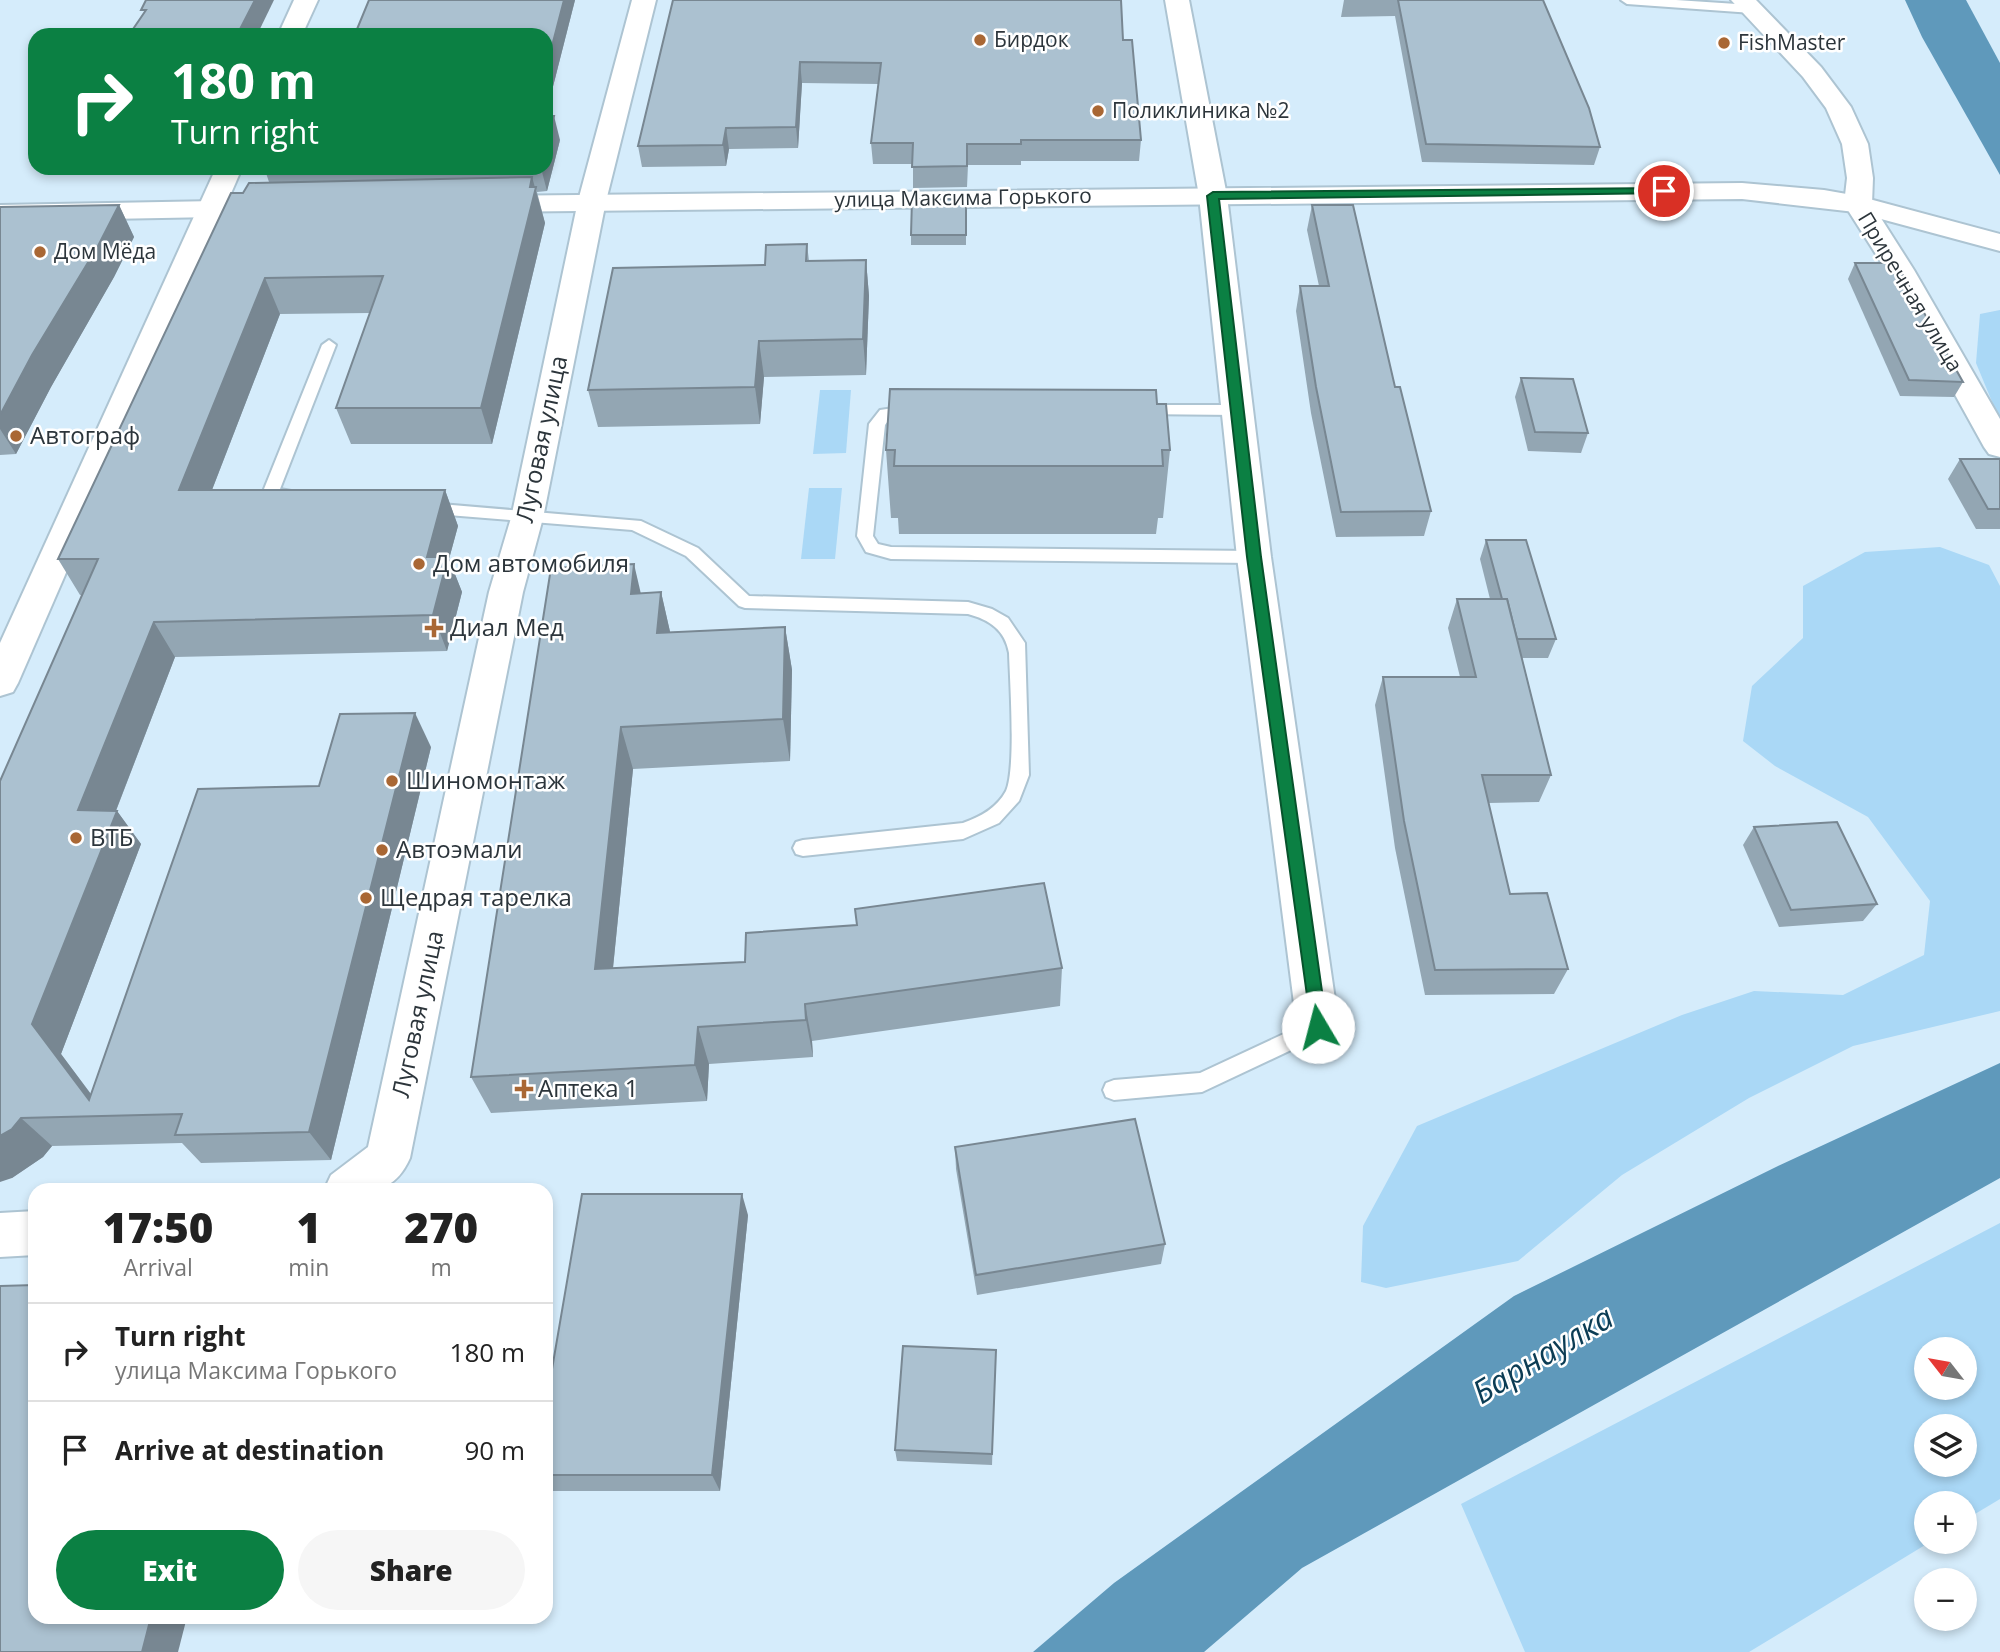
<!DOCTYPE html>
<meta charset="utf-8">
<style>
:root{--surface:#fff;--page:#f6f6f6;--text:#222;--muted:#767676;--line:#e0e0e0;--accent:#0b8043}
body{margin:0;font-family:"Open Sans",sans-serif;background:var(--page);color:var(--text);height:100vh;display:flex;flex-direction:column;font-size:26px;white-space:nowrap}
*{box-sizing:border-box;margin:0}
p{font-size:23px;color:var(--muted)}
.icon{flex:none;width:38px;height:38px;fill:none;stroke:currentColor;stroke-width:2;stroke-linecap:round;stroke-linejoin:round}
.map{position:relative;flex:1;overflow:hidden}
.details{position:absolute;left:28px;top:1183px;width:525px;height:441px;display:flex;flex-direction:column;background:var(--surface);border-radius:21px;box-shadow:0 4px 10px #0003}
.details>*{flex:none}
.top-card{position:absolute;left:28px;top:28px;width:525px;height:147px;border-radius:21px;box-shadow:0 4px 10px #0003;background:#0b8043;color:#fff;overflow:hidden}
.needle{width:46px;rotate:301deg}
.fabs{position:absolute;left:1914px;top:1337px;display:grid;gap:14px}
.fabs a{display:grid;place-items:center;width:63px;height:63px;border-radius:50%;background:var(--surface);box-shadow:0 4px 10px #0003;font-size:35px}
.pin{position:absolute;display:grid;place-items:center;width:60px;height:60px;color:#fff;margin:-30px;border:4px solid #fff;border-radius:50%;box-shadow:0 2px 7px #0007}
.me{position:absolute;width:77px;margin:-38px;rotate:352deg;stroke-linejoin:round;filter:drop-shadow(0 0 5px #0008)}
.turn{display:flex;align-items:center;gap:24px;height:147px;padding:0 28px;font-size:32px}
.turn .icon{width:91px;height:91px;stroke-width:2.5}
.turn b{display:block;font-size:49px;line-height:60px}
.eta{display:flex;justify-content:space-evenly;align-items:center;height:119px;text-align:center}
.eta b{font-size:42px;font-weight:800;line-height:49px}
.primary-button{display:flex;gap:14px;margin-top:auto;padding:14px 28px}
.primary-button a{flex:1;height:80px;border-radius:42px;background:var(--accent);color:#fff;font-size:28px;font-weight:800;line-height:80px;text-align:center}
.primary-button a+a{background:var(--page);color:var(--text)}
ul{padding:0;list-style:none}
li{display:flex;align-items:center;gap:21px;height:98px;padding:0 28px;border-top:2px solid var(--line)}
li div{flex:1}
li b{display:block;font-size:26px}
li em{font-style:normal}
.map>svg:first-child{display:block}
</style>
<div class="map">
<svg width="2000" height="1652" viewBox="0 0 2000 1652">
<rect width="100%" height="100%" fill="#d5ecfb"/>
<!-- green -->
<g fill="#aad8f6" fill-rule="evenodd">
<path d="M 2000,310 L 2000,421 L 1976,363 L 1980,314 Z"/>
<path d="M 820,390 L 851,390 L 846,453 L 813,454 Z"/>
<path d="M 809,488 L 842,488 L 835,559 L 801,559 Z"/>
<path d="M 1940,547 L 1989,565 L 2000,586 L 2000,1011 L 1853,1046 L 1749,1098 L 1622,1175 L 1518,1261 L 1386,1288 L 1361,1282 L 1363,1226 L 1417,1126 L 1682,1015 L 1754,991 L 1843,995 L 1924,955 L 1930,901 L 1868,817 L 1775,766 L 1743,741 L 1752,686 L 1803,638 L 1803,586 L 1865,552 Z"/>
<path d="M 2000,1223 L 2000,1499 L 1965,1520 L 1965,1503 L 1927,1503 L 1927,1542 L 1930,1542 L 1749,1652 L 1525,1652 L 1461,1504 ZM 1965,1349 L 1965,1388 L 1927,1388 L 1927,1349 ZM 1965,1426 L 1965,1465 L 1927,1465 L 1927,1426 Z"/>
</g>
<!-- water -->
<g fill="#5f99bb">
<path d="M 1905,0 L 1966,0 L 2000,63 L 2000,175 L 1922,37 Z"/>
<path d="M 2000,1063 L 2000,1178 L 1302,1568 L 1204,1652 L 1033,1652 L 1114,1583 L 1514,1296 L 1778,1166 Z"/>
</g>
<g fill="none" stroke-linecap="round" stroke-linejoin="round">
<defs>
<g id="lane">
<path d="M 1621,0 L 1676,0 L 1752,5 L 1758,9 L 1752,13 L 1627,4 Z"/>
<path d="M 329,340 L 336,345 L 280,489 L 297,492 L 299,496 L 291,501 L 264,498 L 262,494 L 322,345 Z"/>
<path d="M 914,405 L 919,406 L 922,410 L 919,414 L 890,418 L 885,425 L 873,536 L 878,544 L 891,547 L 1254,551 L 1262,557 L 1254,563 L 891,559 L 866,552 L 857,536 L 869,424 L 880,410 Z"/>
<path d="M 1140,405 L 1236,405 L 1244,410 L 1236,415 L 1135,414 L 1132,410 L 1135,406 Z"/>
<path d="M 429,503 L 641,521 L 698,548 L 749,596 L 968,602 L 992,609 L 1008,618 L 1025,643 L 1029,775 L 1019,801 L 999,823 L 963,839 L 803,856 L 796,854 L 793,848 L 796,842 L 803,840 L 963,823 C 980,817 997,808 1006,791 C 1016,769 1010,682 1009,653 C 1005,630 990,620 968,614 L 745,608 L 739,606 L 686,556 L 632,530 L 423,513 L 421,509 L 423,505 Z"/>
<path d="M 1318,1018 L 1325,1020 L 1329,1027 L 1325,1034 L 1202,1092 L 1114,1100 L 1106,1097 L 1103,1090 L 1106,1083 L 1114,1080 L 1200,1073 Z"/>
</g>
<g id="street">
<path d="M 294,0 L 318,0 L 302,35 L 278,35 Z"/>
<path d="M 632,0 L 656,0 L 606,201 L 543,518 L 523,592 L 410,1158 C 392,1199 363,1190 324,1190 L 331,1175 L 368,1147 L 489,592 L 511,518 L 578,201 Z"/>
<path d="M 1165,0 L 1189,0 L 1227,196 L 1271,557 L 1339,1027 L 1333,1040 L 1318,1045 L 1303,1040 L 1297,1027 L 1237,557 L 1199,196 Z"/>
<path d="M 1731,0 L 1756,0 L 1821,67 L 1851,107 L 1868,144 L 1873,178 L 1872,204 L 1914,270 L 2000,419 L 2000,457 L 1989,454 L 1984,447 L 1886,270 L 1844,204 L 1847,178 L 1842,144 L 1826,108 L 1803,77 Z"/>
<path d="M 216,168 L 242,168 L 18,683 L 13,692 L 0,696 L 0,643 Z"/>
<path d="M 35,1211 L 35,1255 L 0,1257 L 0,1213 Z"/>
</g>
<g id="secondary">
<path d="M 1742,183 L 1824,190 L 1858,196 L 2000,234 L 2000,251 L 1855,212 L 1742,199 L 486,212 L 476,210 L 472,204 L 476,198 L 486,196 Z"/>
<path d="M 275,200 L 285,202 L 289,208 L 285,214 L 275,216 L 0,221 L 0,205 Z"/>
</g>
</defs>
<!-- lane casing -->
<use href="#lane" stroke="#adc4d2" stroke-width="4"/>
<!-- street casing -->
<use href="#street" stroke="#adc4d2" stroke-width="4"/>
<!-- secondary casing -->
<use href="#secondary" stroke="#adc4d2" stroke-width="4"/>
<!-- lane -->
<use href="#lane" fill="#fff" fill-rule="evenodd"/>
<!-- street -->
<use href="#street" fill="#fff" fill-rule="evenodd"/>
<!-- secondary -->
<use href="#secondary" fill="#fff" fill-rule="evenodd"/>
</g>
<!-- wall -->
<g fill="#93a6b3">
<path d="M 369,0 L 575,0 L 546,114 L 546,35 L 355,35 L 355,34 Z"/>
<path d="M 673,0 L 1123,40 L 1141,140 L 1139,161 L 1021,161 L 1021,165 L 968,165 L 967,187 L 913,188 L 913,164 L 873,164 L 871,143 L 879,84 L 802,83 L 798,148 L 729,149 L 726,166 L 642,167 L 638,146 Z"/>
<path d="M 1344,0 L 1543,0 L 1600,147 L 1594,165 L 1422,162 L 1395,16 L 1341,17 Z"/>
<path d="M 560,140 L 547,191 L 537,192 L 545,223 L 492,444 L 351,444 L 336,408 L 370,313 L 280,314 L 212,490 L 445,490 L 458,526 L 449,559 L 462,592 L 447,651 L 175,657 L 116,811 L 117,811 L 141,844 L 61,1054 L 91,1094 L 319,786 L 431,747 L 331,1160 L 201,1163 L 182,1143 L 52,1146 L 43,1157 L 12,1178 L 83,595 L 80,595 L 58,559 L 243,193 L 269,182 L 266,173 L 268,168 L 546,168 Z"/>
<path d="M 966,199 L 966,245 L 911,245 L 911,235 Z"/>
<path d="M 119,205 L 134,237 L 114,277 L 51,387 L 16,454 L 0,455 L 0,207 Z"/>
<path d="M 1312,205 L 1395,387 L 1431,511 L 1424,536 L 1336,537 L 1311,413 L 1296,311 L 1300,286 L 1319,286 L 1307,230 Z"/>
<path d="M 807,244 L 809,261 L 866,260 L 869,296 L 866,375 L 764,377 L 760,424 L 598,427 L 588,390 L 765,265 Z"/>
<path d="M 1855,263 L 1963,382 L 1954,397 L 1900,396 L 1848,279 Z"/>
<path d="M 1521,378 L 1588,433 L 1581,453 L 1528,451 L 1515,397 Z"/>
<path d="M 1157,404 L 1170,450 L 1163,518 L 1158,518 L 1156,534 L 899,534 L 898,518 L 891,518 L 886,450 Z"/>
<path d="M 1960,459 L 2000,459 L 2000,529 L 1976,529 L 1948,479 Z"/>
<path d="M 1486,540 L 1556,639 L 1548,658 L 1522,658 L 1551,775 L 1539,802 L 1488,803 L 1510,894 L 1568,969 L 1554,994 L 1425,995 L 1395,848 L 1375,705 L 1383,677 L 1460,677 L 1448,628 L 1457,599 L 1490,599 L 1480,559 Z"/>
<path d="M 661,592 L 670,632 L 785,627 L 792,670 L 790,761 L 633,769 L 613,968 L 1062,968 L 1060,1006 L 812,1041 L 813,1057 L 709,1064 L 707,1101 L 491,1113 L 471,1077 L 641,593 Z"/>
<path d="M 1754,827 L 1877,904 L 1863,921 L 1779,927 L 1743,845 Z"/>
<path d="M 955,1147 L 1165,1244 L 1161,1264 L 977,1295 L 956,1169 Z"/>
<path d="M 748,1215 L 720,1491 L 547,1491 L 546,1489 L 546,1404 Z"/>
<path d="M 996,1350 L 992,1465 L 897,1461 L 895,1450 Z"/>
</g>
<!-- shaded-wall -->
<g fill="#788792">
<path d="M 255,0 L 274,0 L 257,35 L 237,35 Z"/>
<path d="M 564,0 L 575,0 L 546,114 L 546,69 Z"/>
<path d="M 800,62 L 802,83 L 798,148 L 796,127 Z"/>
<path d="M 554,116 L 560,140 L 547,191 L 541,168 L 546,168 L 546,147 Z"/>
<path d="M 726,128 L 729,149 L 726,166 L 723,145 Z"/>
<path d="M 532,177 L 545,223 L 492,444 L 481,408 Z"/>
<path d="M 119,205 L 134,237 L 114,277 L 51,387 L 16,454 L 0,429 L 0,415 L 32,355 Z"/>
<path d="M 866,260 L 869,296 L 866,375 L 863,339 Z"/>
<path d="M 265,278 L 280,314 L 198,526 L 179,490 Z"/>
<path d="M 759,341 L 764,377 L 760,424 L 755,387 Z"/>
<path d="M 445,490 L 458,526 L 449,559 L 462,592 L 447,651 L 433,615 L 427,557 Z"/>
<path d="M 634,564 L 644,607 L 631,594 Z"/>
<path d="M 661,592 L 671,636 L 657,633 Z"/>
<path d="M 154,622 L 175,657 L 103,844 L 78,810 Z"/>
<path d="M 785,627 L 792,670 L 790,761 L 783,719 Z"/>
<path d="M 415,713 L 431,747 L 331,1160 L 309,1132 Z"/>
<path d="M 621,727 L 633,769 L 609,1007 L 595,969 Z"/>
<path d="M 117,811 L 141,844 L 61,1054 L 107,1116 L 89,1100 L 32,1024 Z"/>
<path d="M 805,1004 L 812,1041 L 813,1057 L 806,1020 Z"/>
<path d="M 698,1027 L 709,1064 L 707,1101 L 695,1065 Z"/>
<path d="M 21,1118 L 52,1146 L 43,1157 L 12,1178 L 0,1182 L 0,1136 Z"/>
<path d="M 742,1194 L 748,1215 L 720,1491 L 712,1475 Z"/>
<path d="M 151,1617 L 187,1617 L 178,1652 L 142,1652 Z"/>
</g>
<!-- building -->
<g fill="#abc1d0" stroke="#788792" stroke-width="2">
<path d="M 146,0 L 255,0 L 237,35 L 129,35 L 146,10 L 141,10 Z"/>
<path d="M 369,0 L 564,0 L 546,69 L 546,35 L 448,35 L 449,32 L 355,34 Z"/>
<path d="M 673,0 L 1121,0 L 1123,40 L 1132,40 L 1141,140 L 1021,140 L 1021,144 L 967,144 L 967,166 L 912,167 L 913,143 L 871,143 L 881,63 L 800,62 L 796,127 L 726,128 L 723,145 L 638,146 Z"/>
<path d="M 1398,0 L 1543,0 L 1589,108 L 1600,147 L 1426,144 Z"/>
<path d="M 546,116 L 554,116 L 546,147 Z"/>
<path d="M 268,168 L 501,168 L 266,173 Z"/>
<path d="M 532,177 L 530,187 L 536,187 L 481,408 L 336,408 L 383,276 L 265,278 L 179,490 L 445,490 L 427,557 L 448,557 L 433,615 L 154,622 L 78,810 L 117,811 L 32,1024 L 89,1100 L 198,789 L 319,786 L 340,714 L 415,713 L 309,1132 L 175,1135 L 182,1114 L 21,1118 L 12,1129 L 0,1136 L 0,781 L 98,559 L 58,559 L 231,193 L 243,193 L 249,183 Z"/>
<path d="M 912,199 L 966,199 L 966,235 L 911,235 Z"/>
<path d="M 119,205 L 98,246 L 32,355 L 0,415 L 0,207 Z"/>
<path d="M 1312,205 L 1353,205 L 1395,387 L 1400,387 L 1431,511 L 1341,512 L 1316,387 L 1300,286 L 1329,286 Z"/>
<path d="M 807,244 L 806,261 L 866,260 L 863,339 L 759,341 L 755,387 L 588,390 L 613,268 L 765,265 L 766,245 Z"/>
<path d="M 1855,263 L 1896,263 L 1963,382 L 1909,380 Z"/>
<path d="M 1521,378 L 1573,379 L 1588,433 L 1535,432 Z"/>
<path d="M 890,389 L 1156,390 L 1157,404 L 1166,404 L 1170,450 L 1162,450 L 1163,466 L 894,466 L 895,450 L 886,450 Z"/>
<path d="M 1960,459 L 2000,459 L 2000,509 L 1988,509 Z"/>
<path d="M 1486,540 L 1526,540 L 1556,639 L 1517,639 L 1507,599 L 1502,599 Z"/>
<path d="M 634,564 L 631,594 L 661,592 L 657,633 L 785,627 L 783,719 L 621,727 L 595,969 L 745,962 L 746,933 L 857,925 L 855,909 L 1044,883 L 1062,968 L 805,1004 L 806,1020 L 698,1027 L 695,1065 L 471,1077 L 551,568 Z"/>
<path d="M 1457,599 L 1507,599 L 1551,775 L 1482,775 L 1510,894 L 1547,893 L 1568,969 L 1435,970 L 1404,821 L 1383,677 L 1476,677 Z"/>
<path d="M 1837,822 L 1877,904 L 1791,910 L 1754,827 Z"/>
<path d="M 1135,1119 L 1165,1244 L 976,1275 L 955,1147 Z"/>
<path d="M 582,1194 L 742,1194 L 712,1475 L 546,1475 L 546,1404 Z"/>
<path d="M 35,1285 L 35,1617 L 151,1617 L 142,1652 L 0,1652 L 0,1286 Z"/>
<path d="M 903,1346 L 996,1350 L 992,1454 L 895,1450 Z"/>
</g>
<!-- route -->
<path fill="#0b8043" stroke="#07532c" stroke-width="2" d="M 1664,188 L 1668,189 L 1668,193 L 1219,199 L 1261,557 L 1327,1027 L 1325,1032 L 1318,1034 L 1312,1032 L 1247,557 L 1207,196 L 1213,192 Z"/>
<!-- markers -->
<g fill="#a96734" stroke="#fff" stroke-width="2.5">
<circle cx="980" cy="40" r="7"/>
<circle cx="1724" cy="43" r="7"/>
<circle cx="1098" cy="111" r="7"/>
<circle cx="40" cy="252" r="7"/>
<circle cx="16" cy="436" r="7"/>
<circle cx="419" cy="564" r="7"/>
<path d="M430.5 617.5h7v7h7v7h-7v7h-7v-7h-7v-7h7z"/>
<circle cx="392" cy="781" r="7"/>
<circle cx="76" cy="838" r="7"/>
<circle cx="382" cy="850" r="7"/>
<circle cx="366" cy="898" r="7"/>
<path d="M520.5 1078.5h7v7h7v7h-7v7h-7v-7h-7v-7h7z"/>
</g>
<g text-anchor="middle" stroke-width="5" stroke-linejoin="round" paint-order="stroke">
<!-- far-poi labels -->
<g font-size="21" fill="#2c353b" stroke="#fff" text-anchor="start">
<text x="994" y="47">Бирдок</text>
<text x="1738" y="50">FishMaster</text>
<text x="1112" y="118">Поликлиника №2</text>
<text x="54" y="259">Дом Мёда</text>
</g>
<!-- far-street labels -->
<g font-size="21" fill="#2c353b" stroke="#fff">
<text transform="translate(963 198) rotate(-1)" y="7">улица Максима Горького</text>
<text transform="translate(1910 292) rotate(59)" y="7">Приречная улица</text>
</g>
<!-- poi labels -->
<g font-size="24" fill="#2c353b" stroke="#fff" text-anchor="start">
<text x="30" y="444">Автограф</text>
<text x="433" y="572">Дом автомобиля</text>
<text x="450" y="636">Диал Мед</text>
<text x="406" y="789">Шиномонтаж</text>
<text x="90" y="846">ВТБ</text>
<text x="396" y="858">Автоэмали</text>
<text x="380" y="906">Щедрая тарелка</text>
<text x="538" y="1097">Аптека 1</text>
</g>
<!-- street labels -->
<g font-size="24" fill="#2c353b" stroke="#fff">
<text transform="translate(542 439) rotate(-78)" y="8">Луговая улица</text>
<text transform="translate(418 1014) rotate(-78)" y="8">Луговая улица</text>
</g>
<!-- near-water labels -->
<g font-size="32" font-style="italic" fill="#0b3c54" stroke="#fff">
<text transform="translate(1543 1355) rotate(-31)" y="11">Барнаулка</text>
</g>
</g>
</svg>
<div class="fabs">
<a><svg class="needle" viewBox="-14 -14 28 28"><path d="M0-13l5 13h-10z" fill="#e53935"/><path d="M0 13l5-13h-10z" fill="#767676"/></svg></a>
<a><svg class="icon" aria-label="layers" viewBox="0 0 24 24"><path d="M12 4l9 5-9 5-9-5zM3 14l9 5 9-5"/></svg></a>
<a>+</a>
<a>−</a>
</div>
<div class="pin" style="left:1664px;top:191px;background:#d93025"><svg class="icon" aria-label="arrive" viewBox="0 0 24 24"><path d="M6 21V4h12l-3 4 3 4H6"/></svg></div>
<svg class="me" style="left:1318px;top:1027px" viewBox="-20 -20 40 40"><circle r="19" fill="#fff"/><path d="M0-13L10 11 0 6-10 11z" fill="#0b8043"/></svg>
<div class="top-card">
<div class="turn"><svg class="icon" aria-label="right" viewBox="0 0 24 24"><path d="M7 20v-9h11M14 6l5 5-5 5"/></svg><div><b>180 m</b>Turn right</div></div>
</div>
<section class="details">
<div class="eta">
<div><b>17:50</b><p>Arrival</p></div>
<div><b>1</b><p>min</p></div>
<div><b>270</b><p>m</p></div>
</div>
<ul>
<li><svg class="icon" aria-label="right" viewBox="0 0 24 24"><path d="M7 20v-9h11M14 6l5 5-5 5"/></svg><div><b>Turn right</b><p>улица Максима Горького</p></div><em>180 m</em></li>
<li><svg class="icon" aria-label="arrive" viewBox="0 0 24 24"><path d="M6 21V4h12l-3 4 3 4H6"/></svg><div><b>Arrive at destination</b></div><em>90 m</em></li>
</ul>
<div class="primary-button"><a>Exit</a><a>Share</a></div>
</section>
</div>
